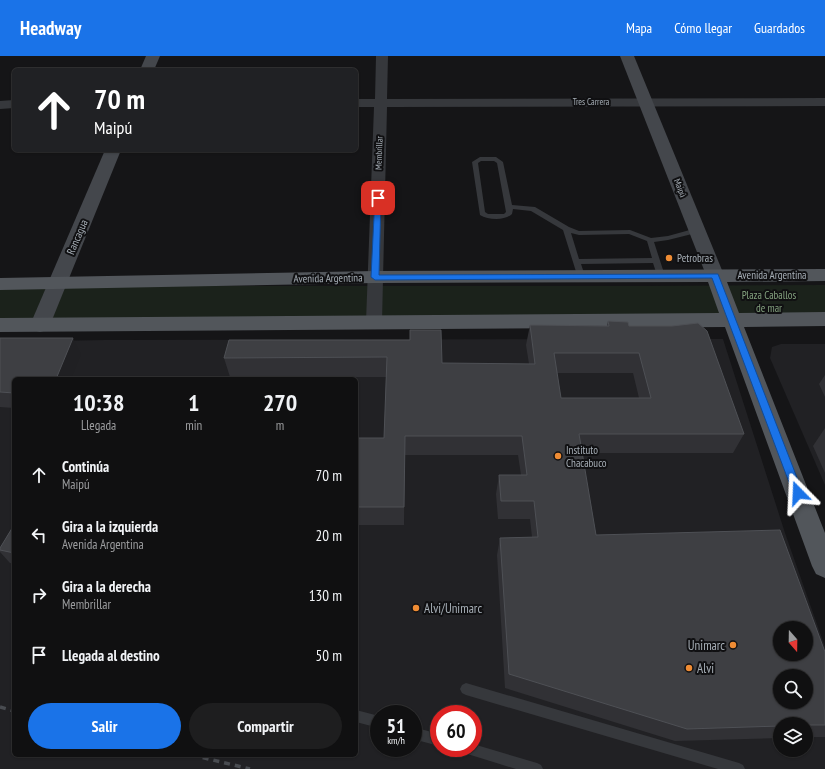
<!DOCTYPE html>
<html lang="es">
<meta charset="utf-8">
<style>
:root{--surface:#101011;--page:#1e1e1f;--text:#f1f3f6;--muted:#9c9d9f;--line:#303031;--accent:#1a73e8}
body{margin:0;font-family:"PT Sans Narrow",sans-serif;background:var(--page);color:var(--text);height:100vh;display:flex;flex-direction:column;font-size:15px;white-space:nowrap}
*{box-sizing:border-box;margin:0}
p{font-size:13px;color:var(--muted)}
.icon{flex:none;width:22px;height:22px;fill:none;stroke:currentColor;stroke-width:2;stroke-linecap:round;stroke-linejoin:round}
.map{position:relative;flex:1;overflow:hidden}
.side{position:absolute;left:12px;top:321px;width:346px;height:380px;display:flex;flex-direction:column;background:var(--surface);border-radius:6px;box-shadow:0 1px 3px #0004,0 0 0 1px var(--line)}
.side>*{flex:none}
.banner{position:absolute;left:12px;top:12px;width:346px;height:84px;border-radius:6px;box-shadow:0 1px 3px #0004,0 0 0 1px var(--line);background:#202124;color:#fff;overflow:hidden}
.needle{width:26px;rotate:160deg}
.buttons{position:absolute;left:773px;top:565px;display:grid;gap:8px}
.buttons a{display:grid;place-items:center;width:40px;height:40px;border-radius:50%;background:var(--surface);box-shadow:0 1px 3px #0004,0 0 0 1px var(--line);font-size:20px}
.speed{position:absolute;left:370px;top:649px;display:flex;gap:8px;font-size:20px;font-weight:700;text-align:center}
.speed>*{display:grid;place-content:center;width:52px;height:52px;border-radius:50%;background:var(--surface);box-shadow:0 1px 3px #0004,0 0 0 1px var(--line);line-height:1}
.speed small{font-size:10px;font-weight:400}
.speed .limit{border:6px solid #d22;background:#fff;color:#111}
.pin{position:absolute;display:grid;place-items:center;width:34px;height:34px;color:#fff;margin:-17px;border-radius:8px;box-shadow:0 2px 6px #0006}
.me{position:absolute;width:44px;margin:-22px;rotate:339deg;stroke-linejoin:round;filter:drop-shadow(0 0 3px #0008)}
.turn{display:flex;align-items:center;gap:14px;height:84px;padding:0 16px;font-size:18px}
.turn .icon{width:52px;height:52px;stroke-width:2.5}
.turn b{display:block;font-size:28px;line-height:34px}
.eta{display:flex;justify-content:space-evenly;align-items:center;height:68px;text-align:center}
.eta b{font-size:24px;font-weight:600;line-height:28px}
.primary-button{display:flex;gap:8px;margin-top:auto;padding:8px 16px}
.primary-button a{flex:1;height:46px;border-radius:24px;background:var(--accent);color:#fff;font-size:16px;font-weight:600;line-height:46px;text-align:center}
.primary-button a+a{background:var(--page);color:var(--text)}
ul{padding:0;list-style:none}
li{display:flex;align-items:center;gap:12px;height:60px;padding:0 16px}
li div{flex:1}
li b{display:block;font-size:15px}
li em{font-style:normal}
header{display:flex;align-items:center;gap:24px;box-sizing:border-box;height:56px;padding:0 20px;background:var(--accent);color:#fff}
header strong{font-size:19px}
nav{display:flex;gap:22px;margin-inline-start:auto;font-size:14px}
.map>svg:first-child{display:block}
</style>
<header>
<strong>Headway</strong>
<nav><a>Mapa</a><a>Cómo llegar</a><a>Guardados</a></nav>
</header>
<div class="map">
<svg width="825" height="713" viewBox="0 0 825 713">
<rect width="100%" height="100%" fill="#151517"/>
<!-- built -->
<g fill="#212124" fill-rule="evenodd">
<path d="M 723,283 L 785,477 L 825,591 L 825,713 L 0,713 L 0,286 L 106,284 ZM 14,323 L 356,323 L 356,699 L 14,699 ZM 780,572 L 806,572 L 806,598 L 780,598 ZM 780,620 L 806,620 L 806,646 L 780,646 ZM 379,658 L 413,658 L 413,692 L 379,692 ZM 439,658 L 473,658 L 473,692 L 439,692 ZM 780,668 L 806,668 L 806,694 L 780,694 Z"/>
<path d="M 781,288 L 825,288 L 825,429 L 770,302 L 772,291 Z"/>
</g>
<!-- green -->
<path fill="#1b221b" d="M 825,229 L 825,260 L 0,267 L 0,230 L 643,230 Z"/>
<g fill="none" stroke-linecap="round" stroke-linejoin="round">
<!-- service -->
<g fill="#36383c" fill-rule="evenodd">
<path d="M 480,101 L 496,101 L 503,106 L 512,149 L 535,151 L 569,171 L 579,175 L 630,174 L 651,182 L 668,180 L 697,172 L 701,174 L 700,176 L 668,184 L 654,186 L 665,220 L 664,222 L 658,222 L 653,207 L 581,208 L 585,220 L 584,222 L 578,222 L 563,174 L 531,155 L 513,153 L 512,158 C 505,165 488,164 480,159 L 472,106 ZM 481,105 L 494,105 L 497,107 L 506,156 L 504,158 L 488,158 L 485,156 L 478,107 ZM 571,177 L 579,179 L 629,178 L 647,185 L 652,202 L 579,203 Z"/>
<path d="M 466,627 L 739,707 L 743,709 L 745,713 L 718,713 L 466,639 L 462,637 L 460,633 L 462,629 Z"/>
<path d="M 356,654 L 379,660 L 379,672 L 356,666 Z"/>
<path d="M 413,671 L 439,678 L 439,690 L 413,683 Z"/>
<path d="M 473,688 L 537,707 L 541,709 L 543,713 L 516,713 L 461,696 L 459,692 L 473,692 Z"/>
</g>
<!-- minor -->
<g fill="#36383c" fill-rule="evenodd">
<path d="M 376,0 L 388,0 L 387,43 L 825,42 L 825,50 L 387,51 L 382,266 L 380,270 L 374,272 L 368,270 L 366,266 L 374,51 L 356,51 L 356,43 L 375,43 Z"/>
<path d="M 14,44 L 14,52 L 0,53 L 0,45 Z"/>
</g>
<!-- secondary -->
<g fill="#44474c" fill-rule="evenodd">
<path d="M 146,0 L 160,0 L 154,14 L 140,14 Z"/>
<path d="M 620,0 L 634,0 L 724,219 L 722,223 L 715,225 L 708,223 L 706,219 Z"/>
<path d="M 105,94 L 121,94 L 50,269 L 47,274 L 40,276 L 33,274 L 30,269 Z"/>
</g>
<!-- primary -->
<path fill="#52565b" fill-rule="evenodd" d="M 825,213 L 825,225 L 727,226 L 739,257 L 825,256 L 825,270 L 744,271 L 825,477 L 825,522 L 816,518 L 812,510 L 725,271 L 0,276 L 0,262 L 719,257 L 708,226 L 375,227 L 0,234 L 0,222 L 375,215 Z"/>
<!-- rail -->
<g stroke="#494c51" stroke-width="3.5" stroke-dasharray="6 5" stroke-linecap="butt">
<path d="M 0,651 L 14,655"/>
<path d="M 192,699 L 250,713"/>
</g>
</g>
<!-- wall -->
<g fill="#313135" fill-rule="evenodd">
<path d="M 608,265 L 629,270 L 744,378 L 733,397 L 582,397 L 596,479 L 825,596 L 825,681 L 806,681 L 806,668 L 780,668 L 780,682 L 675,685 L 505,632 L 497,499 L 500,482 L 532,481 L 530,463 L 498,463 L 496,438 L 499,419 L 521,419 L 518,399 L 405,399 L 404,469 L 356,469 L 356,382 L 384,382 L 386,321 L 230,321 L 224,302 L 229,284 L 442,307 L 529,308 L 526,289 L 530,269 L 607,270 ZM 557,317 L 633,317 L 639,342 L 561,342 Z"/>
<path d="M 0,282 L 81,298 L 14,323 L 14,352 L 0,351 Z"/>
<path d="M 825,319 L 825,341 L 819,328 Z"/>
<path d="M 825,372 L 825,417 L 813,390 Z"/>
<path d="M 14,469 L 14,508 L 10,507 L 0,496 L 0,492 Z"/>
</g>
<!-- shaded-wall -->
<g fill="#202023">
<path d="M 73,282 L 81,298 L 71,323 L 56,323 Z"/>
<path d="M 405,380 L 405,399 L 404,469 L 404,451 Z"/>
</g>
<!-- building -->
<g fill="#3e3f43" stroke="#4e5055" fill-rule="evenodd">
<path d="M 608,265 L 628,266 L 629,270 L 672,270 L 698,267 L 707,275 L 744,378 L 579,378 L 596,479 L 780,474 L 825,596 L 825,669 L 806,669 L 806,668 L 780,668 L 780,670 L 687,673 L 509,618 L 500,482 L 538,481 L 534,445 L 501,445 L 499,419 L 527,419 L 522,380 L 405,380 L 404,451 L 356,451 L 356,382 L 384,382 L 387,301 L 224,302 L 229,284 L 410,284 L 410,274 L 441,274 L 442,307 L 535,308 L 530,269 L 609,270 ZM 554,297 L 639,297 L 651,342 L 561,342 ZM 780,572 L 806,572 L 806,598 L 780,598 ZM 780,620 L 806,620 L 806,646 L 780,646 Z"/>
<path d="M 0,282 L 73,282 L 56,323 L 14,323 L 14,337 L 0,336 Z"/>
<path d="M 14,469 L 14,497 L 0,494 L 0,492 Z"/>
</g>
<!-- route -->
<path fill="#1a73e8" stroke="#114b97" d="M 375,140 L 381,142 L 379,219 L 718,218 L 803,437 L 801,440 L 794,440 L 793,437 L 712,222 L 375,224 L 371,221 Z"/>
<!-- markers -->
<g fill="#ef8c34" stroke="#101012" stroke-width="1.5">
<circle cx="669" cy="202" r="4"/>
<circle cx="558" cy="400" r="4"/>
<circle cx="416" cy="552" r="4"/>
<circle cx="733" cy="589" r="4"/>
<circle cx="689" cy="612" r="4"/>
</g>
<g text-anchor="middle" stroke-width="4" stroke-linejoin="round" paint-order="stroke">
<!-- far-street labels -->
<g font-size="9" fill="#a7afb7" stroke="#101012">
<text x="591" y="49">Tres Carrera</text>
<text transform="translate(379 97) rotate(-88)" y="3">Membrillar</text>
<text transform="translate(680 132) rotate(68)" y="3">Maipú</text>
</g>
<!-- street labels -->
<g font-size="11" fill="#a7afb7" stroke="#101012">
<text transform="translate(77 181) rotate(-67)" y="4">Rancagua</text>
<text x="772" y="223">Avenida Argentina</text>
<text transform="translate(328 222) rotate(-1)" y="4">Avenida Argentina</text>
</g>
<!-- poi labels -->
<g font-size="11" fill="#a7afb7" stroke="#101012" text-anchor="start">
<text x="677" y="206">Petrobras</text>
<text x="566" y="398">Instituto<tspan x="566" dy="13">Chacabuco</tspan></text>
</g>
<!-- park labels -->
<g font-size="11" fill="#83a17e" stroke="#101012">
<text x="769" y="243">Plaza Caballos<tspan x="769" dy="13">de mar</tspan></text>
</g>
<!-- near-poi labels -->
<g font-size="13" fill="#a7afb7" stroke="#101012" text-anchor="start">
<text x="424" y="557">Alvi/Unimarc</text>
<text x="725" y="594" text-anchor="end">Unimarc</text>
<text x="697" y="617">Alvi</text>
</g>
</g>
</svg>
<div class="buttons">
<a><svg class="needle" viewBox="-14 -14 28 28"><path d="M0-13l5 13h-10z" fill="#e53935"/><path d="M0 13l5-13h-10z" fill="#9c9d9f"/></svg></a>
<a><svg class="icon" aria-label="search" viewBox="0 0 24 24"><circle cx="10" cy="10" r="6"/><path d="M15 15l6 6"/></svg></a>
<a><svg class="icon" aria-label="layers" viewBox="0 0 24 24"><path d="M12 4l9 5-9 5-9-5zM3 14l9 5 9-5"/></svg></a>
</div>
<div class="speed"><div>51<small>km/h</small></div><div class="limit">60</div></div>
<div class="pin" style="left:378px;top:142px;background:#d93025"><svg class="icon" aria-label="arrive" viewBox="0 0 24 24"><path d="M6 21V4h12l-3 4 3 4H6"/></svg></div>
<svg class="me" style="left:798px;top:437px" viewBox="-20 -20 40 40"><path d="M0-17L14 15 0 8-14 15z" fill="#1a73e8" stroke="#fff" stroke-width="4"/></svg>
<div class="banner">
<div class="turn"><svg class="icon" aria-label="ahead" viewBox="0 0 24 24"><path d="M12 20V5M6 11l6-6 6 6"/></svg><div><b>70 m</b>Maipú</div></div>
</div>
<section class="side">
<div class="eta">
<div><b>10:38</b><p>Llegada</p></div>
<div><b>1</b><p>min</p></div>
<div><b>270</b><p>m</p></div>
</div>
<ul>
<li><svg class="icon" aria-label="ahead" viewBox="0 0 24 24"><path d="M12 20V5M6 11l6-6 6 6"/></svg><div><b>Continúa</b><p>Maipú</p></div><em>70 m</em></li>
<li><svg class="icon" aria-label="left" viewBox="0 0 24 24"><path d="M17 20v-9H6M10 6l-5 5 5 5"/></svg><div><b>Gira a la izquierda</b><p>Avenida Argentina</p></div><em>20 m</em></li>
<li><svg class="icon" aria-label="right" viewBox="0 0 24 24"><path d="M7 20v-9h11M14 6l5 5-5 5"/></svg><div><b>Gira a la derecha</b><p>Membrillar</p></div><em>130 m</em></li>
<li><svg class="icon" aria-label="arrive" viewBox="0 0 24 24"><path d="M6 21V4h12l-3 4 3 4H6"/></svg><div><b>Llegada al destino</b></div><em>50 m</em></li>
</ul>
<div class="primary-button"><a>Salir</a><a>Compartir</a></div>
</section>
</div>
